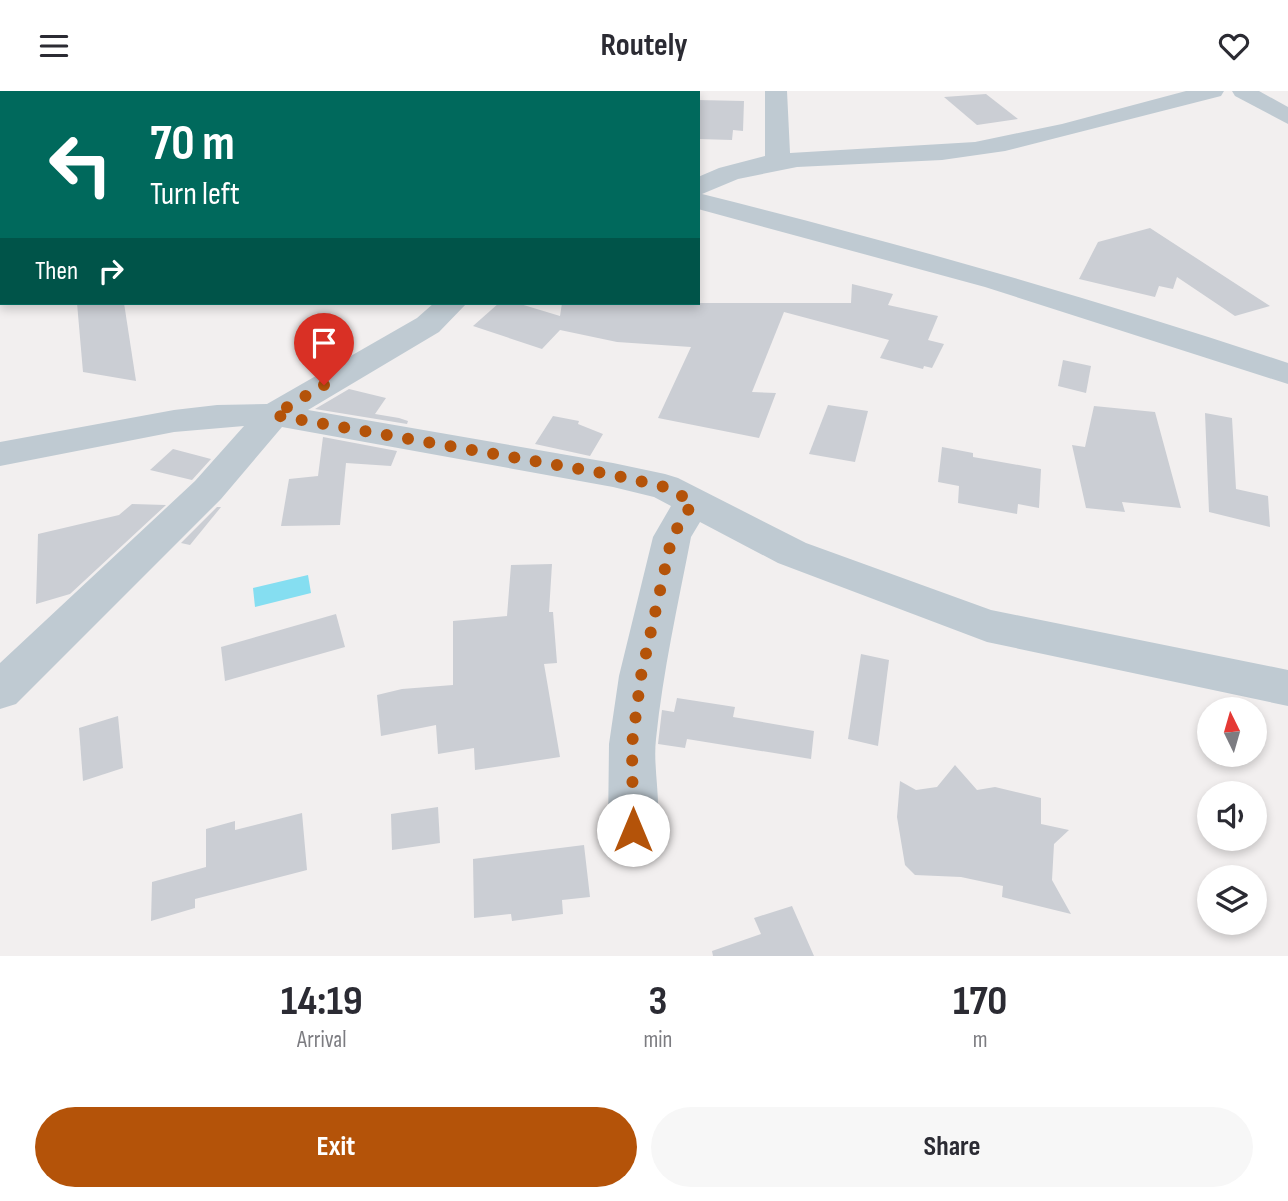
<!DOCTYPE html>
<style>
:root{--surface:#fff;--page:#f7f7f7;--text:#2b2b33;--muted:#7c7c81;--accent:#b45309}
body{margin:0;font-family:"Sofia Sans Condensed",sans-serif;background:var(--page);color:var(--text);height:100vh;display:flex;flex-direction:column;font-size:26px;white-space:nowrap}
*{box-sizing:border-box;margin:0}
p{font-size:23px;color:var(--muted)}
.icon{flex:none;width:38px;height:38px;fill:none;stroke:currentColor;stroke-width:2;stroke-linecap:round;stroke-linejoin:round}
.map{position:relative;height:865px;overflow:hidden}
.sheet{display:flex;flex-direction:column;background:var(--surface);flex:1}
.sheet>*{flex:none}
.hud{position:absolute;left:0px;top:0px;width:700px;height:214px;box-shadow:0 4px 10px #0003;background:#00695c;color:#fff;overflow:hidden}
.needle{width:46px;rotate:355deg}
.controls{position:absolute;left:1197px;top:606px;display:grid;gap:14px}
.controls a{display:grid;place-items:center;width:70px;height:70px;border-radius:50%;background:var(--surface);box-shadow:0 4px 10px #0003;font-size:35px}
.pin{position:absolute;display:grid;place-items:center;width:60px;height:60px;color:#fff;margin:-72px -30px;border-radius:50% 50% 50% 0;rotate:-45deg;box-shadow:0 0 7px #0007}
.pin .icon{rotate:45deg}
.me{position:absolute;width:77px;margin:-38px;rotate:0deg;stroke-linejoin:round;filter:drop-shadow(0 0 5px #0008)}
.turn{display:flex;align-items:center;gap:24px;height:147px;padding:0 35px;font-size:32px}
.turn .icon{width:91px;height:91px;stroke-width:2.5}
.turn b{display:block;font-size:49px;line-height:60px}
.then{display:flex;align-items:center;height:66px;padding:0 35px;background:#0003;gap:14px;font-size:26px}
.eta{display:flex;justify-content:space-evenly;align-items:center;height:119px;text-align:center}
.eta b{font-size:42px;font-weight:700;line-height:49px}
.button{display:flex;gap:14px;margin-top:auto;padding:14px 35px}
.button a{flex:1;height:80px;border-radius:42px;background:var(--accent);color:#fff;font-size:28px;font-weight:700;line-height:80px;text-align:center}
.button a+a{background:var(--page);color:var(--text)}
header{display:flex;justify-content:space-between;align-items:center;height:91px;padding:0 35px;background:var(--surface);font-size:32px;font-weight:700}
.map>svg:first-child{display:block}
</style>
<header><svg class="icon" aria-label="menu" viewBox="0 0 24 24"><path d="M4 6h16M4 12h16M4 18h16"/></svg>Routely<svg class="icon" aria-label="heart" viewBox="0 0 24 24"><path d="M12 20l-8-8c-3-5 5-10 8-4 3-6 11-1 8 4z"/></svg></header>
<div class="map">
<svg width="1288" height="865" viewBox="0 0 1288 865">
<rect width="100%" height="100%" fill="#f2efef"/>
<!-- water -->
<path fill="#85def1" d="M 308,484 L 311,502 L 255,516 L 253,497 Z"/>
<!-- building -->
<g fill="#cbced4">
<path d="M 986,3 L 1018,28 L 977,34 L 944,6 Z"/>
<path d="M 698,9 L 744,10 L 743,40 L 733,39 L 732,49 L 698,48 Z"/>
<path d="M 1150,137 L 1270,215 L 1235,225 L 1177,186 L 1173,198 L 1159,195 L 1155,206 L 1079,188 L 1098,151 Z"/>
<path d="M 852,193 L 893,203 L 888,214 L 938,225 L 928,249 L 944,253 L 932,277 L 924,275 L 923,278 L 880,267 L 889,249 L 784,221 L 752,301 L 776,302 L 759,347 L 658,327 L 691,256 L 617,251 L 560,239 L 542,258 L 473,235 L 499,212 L 517,212 L 560,225 L 562,212 L 851,212 Z"/>
<path d="M 77,212 L 124,212 L 136,290 L 83,281 Z"/>
<path d="M 1063,269 L 1091,275 L 1086,302 L 1058,295 Z"/>
<path d="M 349,298 L 386,307 L 375,323 L 399,327 L 408,330 L 407,333 L 315,318 Z"/>
<path d="M 828,314 L 868,320 L 855,371 L 809,363 Z"/>
<path d="M 1094,315 L 1155,321 L 1181,417 L 1122,411 L 1125,421 L 1086,417 L 1072,354 L 1085,356 Z"/>
<path d="M 1205,322 L 1232,327 L 1236,398 L 1268,405 L 1270,436 L 1209,421 Z"/>
<path d="M 553,325 L 579,330 L 578,333 L 603,343 L 590,365 L 535,353 Z"/>
<path d="M 323,346 L 397,360 L 391,375 L 346,372 L 340,434 L 281,435 L 289,388 L 318,385 Z"/>
<path d="M 942,356 L 973,362 L 973,366 L 1041,378 L 1039,417 L 1018,413 L 1017,423 L 958,412 L 959,395 L 938,391 Z"/>
<path d="M 173,358 L 211,368 L 192,389 L 150,379 Z"/>
<path d="M 132,413 L 166,414 L 70,503 L 36,513 L 38,443 L 119,424 Z"/>
<path d="M 217,416 L 221,416 L 190,454 L 181,452 Z"/>
<path d="M 552,473 L 549,521 L 553,521 L 557,572 L 544,573 L 560,666 L 475,679 L 474,657 L 438,663 L 436,634 L 381,645 L 377,604 L 402,598 L 453,594 L 453,530 L 507,525 L 511,474 Z"/>
<path d="M 336,523 L 345,556 L 225,590 L 221,556 Z"/>
<path d="M 861,563 L 889,569 L 878,655 L 848,648 Z"/>
<path d="M 677,607 L 735,616 L 733,626 L 814,640 L 811,668 L 687,648 L 685,657 L 658,653 L 662,619 L 674,621 Z"/>
<path d="M 118,625 L 123,677 L 83,690 L 79,637 Z"/>
<path d="M 955,674 L 977,699 L 995,696 L 1041,707 L 1041,733 L 1069,739 L 1054,753 L 1052,789 L 1071,823 L 1002,806 L 1003,795 L 961,786 L 915,784 L 905,774 L 897,726 L 900,690 L 916,699 L 937,696 Z"/>
<path d="M 438,716 L 440,752 L 392,759 L 391,723 Z"/>
<path d="M 302,722 L 307,779 L 195,808 L 195,817 L 151,830 L 152,791 L 206,776 L 206,738 L 235,730 L 235,739 Z"/>
<path d="M 584,754 L 590,806 L 562,809 L 563,823 L 512,830 L 511,823 L 474,827 L 473,768 Z"/>
<path d="M 792,815 L 814,865 L 713,865 L 712,860 L 761,843 L 754,827 Z"/>
</g>
<g fill="none" stroke-linecap="round" stroke-linejoin="round">
<!-- minor -->
<g fill="#bfcad2" fill-rule="evenodd">
<path d="M 765,0 L 787,0 L 790,62 L 975,51 L 1062,33 L 1186,0 L 1224,0 L 1221,5 L 1005,60 L 942,69 L 797,76 L 738,88 L 702,103 C 899,152 1095,208 1288,272 L 1288,293 L 985,196 L 698,118 L 698,86 L 719,77 L 765,65 Z"/>
<path d="M 1232,0 L 1259,0 L 1288,16 L 1288,33 L 1235,5 Z"/>
<path d="M 434,212 L 467,212 L 439,241 L 308,319 L 613,372 L 665,383 L 678,387 L 806,452 L 991,519 L 1288,579 L 1288,615 L 987,551 L 778,472 L 700,431 L 691,446 C 678,513 663,580 656,648 C 652,684 666,722 651,755 L 633,762 L 615,755 L 608,739 L 609,653 L 619,585 L 653,446 L 671,415 L 654,406 L 613,396 L 282,336 L 221,408 L 16,613 L 0,618 L 0,572 L 195,390 L 244,335 L 174,341 L 0,375 L 0,351 L 174,319 L 217,314 L 267,313 L 417,227 Z"/>
</g>
</g>
<g fill="none" stroke-linecap="round" stroke-linejoin="round">
<!-- route -->
<path stroke="#b45309" stroke-width="12" stroke-dasharray="0 21.6" d="M 324,294 L 274,324 L 613,384 L 665,396 L 693,411 L 672,446 L 641,585 L 632,653 L 633,739"/>
</g>
</svg>
<div class="controls">
<a><svg class="needle" viewBox="-14 -14 28 28"><path d="M0-13l5 13h-10z" fill="#e53935"/><path d="M0 13l5-13h-10z" fill="#7c7c81"/></svg></a>
<a><svg class="icon" aria-label="sound" viewBox="0 0 24 24"><path d="M4 9h4l5-4v14l-5-4H4zM17 9q2 3 0 6"/></svg></a>
<a><svg class="icon" aria-label="layers" viewBox="0 0 24 24"><path d="M12 4l9 5-9 5-9-5zM3 14l9 5 9-5"/></svg></a>
</div>
<div class="pin" style="left:324px;top:294px;background:#d93025"><svg class="icon" aria-label="arrive" viewBox="0 0 24 24"><path d="M6 21V4h12l-3 4 3 4H6"/></svg></div>
<svg class="me" style="left:633px;top:739px" viewBox="-20 -20 40 40"><circle r="19" fill="#fff"/><path d="M0-13L10 11 0 6-10 11z" fill="#b45309"/></svg>
<div class="hud">
<div class="turn"><svg class="icon" aria-label="left" viewBox="0 0 24 24"><path d="M17 20v-9H6M10 6l-5 5 5 5"/></svg><div><b>70 m</b>Turn left</div></div>
<div class="then">Then<svg class="icon" aria-label="right" viewBox="0 0 24 24"><path d="M7 20v-9h11M14 6l5 5-5 5"/></svg></div>
</div>
</div>
<section class="sheet">
<div class="eta">
<div><b>14:19</b><p>Arrival</p></div>
<div><b>3</b><p>min</p></div>
<div><b>170</b><p>m</p></div>
</div>
<div class="button"><a>Exit</a><a>Share</a></div>
</section>
